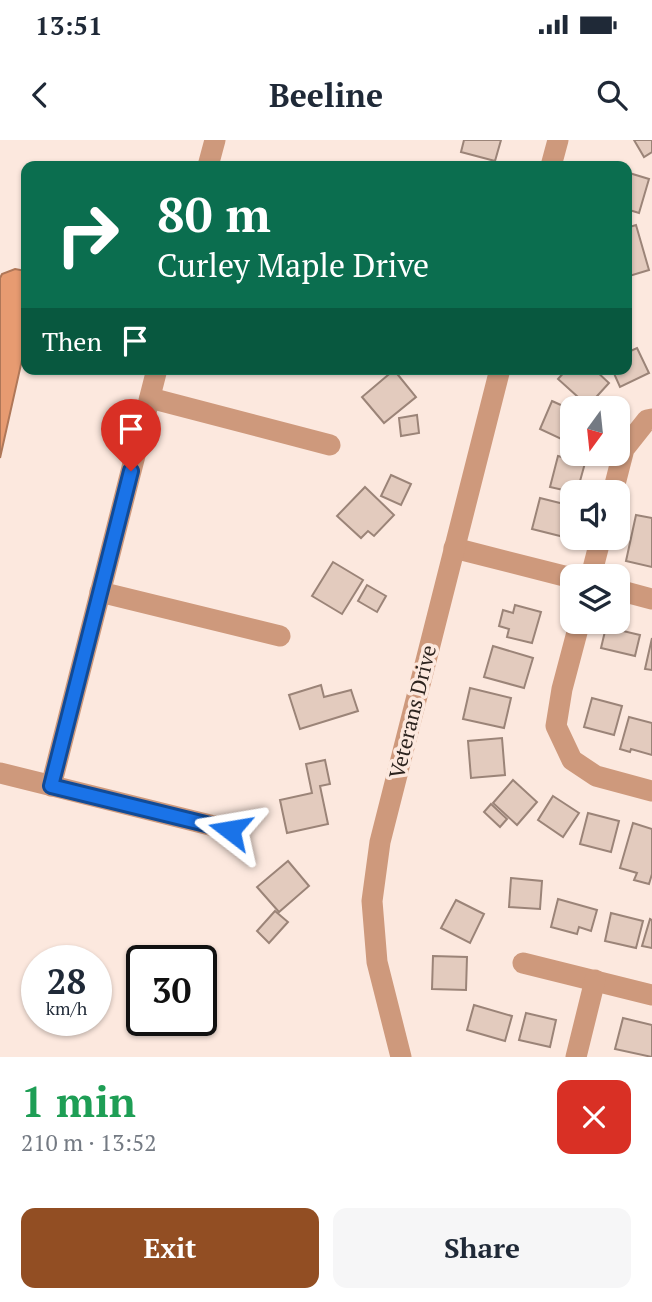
<!DOCTYPE html>
<meta charset="utf-8">
<style>
:root{--surface:#fff;--page:#f6f6f7;--text:#1f2937;--muted:#747a83;--accent:#924e23}
body{margin:0;font-family:"PT Serif",serif;background:var(--page);color:var(--text);height:100vh;display:flex;flex-direction:column;font-size:26px;white-space:nowrap}
*{box-sizing:border-box;margin:0}
p{font-size:23px;color:var(--muted)}
.icon{flex:none;width:38px;height:38px;fill:none;stroke:currentColor;stroke-width:2;stroke-linecap:round;stroke-linejoin:round}
.map{position:relative;height:917px;overflow:hidden}
.panel{display:flex;flex-direction:column;background:var(--surface);flex:1}
.panel>*{flex:none}
.guide{position:absolute;left:21px;top:21px;width:611px;height:214px;border-radius:14px;box-shadow:0 2px 5px #0004;background:#0b6e4f;color:#fff;overflow:hidden}
.needle{width:46px;rotate:195deg}
.buttons{position:absolute;left:560px;top:256px;display:grid;gap:14px}
.buttons a{display:grid;place-items:center;width:70px;height:70px;border-radius:14px;background:var(--surface);box-shadow:0 2px 5px #0004;font-size:35px}
.speed{position:absolute;left:21px;top:805px;display:flex;gap:14px;font-size:35px;font-weight:700;text-align:center}
.speed>*{display:grid;place-content:center;width:91px;height:91px;border-radius:50%;background:var(--surface);box-shadow:0 2px 5px #0004;line-height:1}
.speed small{font-size:18px;font-weight:400}
.speed .limit{border:4px solid #111;border-radius:10px;background:#fff;color:#111}
.pin{position:absolute;display:grid;place-items:center;width:60px;height:60px;color:#fff;margin:-72px -30px;border-radius:50% 50% 50% 0;rotate:-45deg;box-shadow:0 0 7px #0007}
.pin .icon{rotate:45deg}
.me{position:absolute;width:77px;margin:-38px;rotate:284deg;stroke-linejoin:round;filter:drop-shadow(0 0 5px #0008)}
.turn{display:flex;align-items:center;gap:24px;height:147px;padding:0 21px;font-size:32px}
.turn .icon{width:91px;height:91px;stroke-width:2.5}
.turn b{display:block;font-size:49px;line-height:60px}
.then{display:flex;align-items:center;height:66px;padding:0 21px;background:#0003;gap:14px;font-size:26px}
.round{display:grid;place-items:center;flex:none;width:74px;height:74px;border-radius:14px;background:var(--page)}
.head{display:flex;align-items:center;justify-content:space-between;height:119px;padding:0 21px}
h1{font-size:42px;font-weight:700;line-height:52px;color:#1e9e55}
.button{display:flex;gap:14px;margin-top:auto;padding:14px 21px}
.button a{flex:1;height:80px;border-radius:14px;background:var(--accent);color:#fff;font-size:28px;font-weight:700;line-height:80px;text-align:center}
.button a+a{background:var(--page);color:var(--text)}
.status{display:flex;justify-content:space-between;align-items:center;height:49px;padding:0 35px;background:var(--surface);direction:ltr}
.status svg{height:19px;fill:currentColor}
header{display:flex;justify-content:space-between;align-items:center;height:91px;padding:0 21px;background:var(--surface);font-size:32px;font-weight:700}
.map>svg:first-child{display:block}
</style>
<div class="status"><b>13:51</b><svg viewBox="0 0 49 12"><path d="M0 12V9h3v3zM5 12V6h3v6zM10 12V3h3v9zM15 12V0h3v12zM26 1h20v11H26zM47 4h2v5h-2z"/></svg></div>
<header><svg class="icon" aria-label="back" viewBox="0 0 24 24"><path d="M15 5l-7 7 7 7"/></svg>Beeline<svg class="icon" aria-label="search" viewBox="0 0 24 24"><circle cx="10" cy="10" r="6"/><path d="M15 15l6 6"/></svg></header>
<div class="map">
<svg width="652" height="917" viewBox="0 0 652 917">
<rect width="100%" height="100%" fill="#fce8de"/>
<!-- water -->
<path fill="#e79b71" stroke="#af7758" stroke-width="2" d="M 15,129 L 26,131 L 26,202 L 0,318 L 0,138 L 2,134 Z"/>
<!-- building -->
<g fill="#e3cbbe" stroke="#9b8478" stroke-width="2">
<path d="M 464,0 L 501,0 L 495,21 L 461,12 Z"/>
<path d="M 634,0 L 652,0 L 652,12 L 644,17 Z"/>
<path d="M 626,32 L 649,39 L 639,73 L 626,69 Z"/>
<path d="M 636,85 L 649,130 L 626,137 L 626,88 Z"/>
<path d="M 637,208 L 649,233 L 620,247 L 612,229 L 626,229 L 626,213 Z"/>
<path d="M 567,229 L 594,229 L 609,243 L 588,266 L 558,239 Z"/>
<path d="M 394,230 L 416,257 L 384,283 L 362,257 Z"/>
<path d="M 552,261 L 572,270 L 572,304 L 540,289 Z"/>
<path d="M 417,275 L 419,293 L 401,296 L 399,278 Z"/>
<path d="M 558,316 L 585,323 L 577,352 L 572,352 L 550,347 Z"/>
<path d="M 391,335 L 411,344 L 401,365 L 381,356 Z"/>
<path d="M 365,347 L 394,375 L 374,396 L 368,391 L 361,398 L 337,376 Z"/>
<path d="M 540,358 L 572,366 L 564,397 L 532,389 Z"/>
<path d="M 636,375 L 652,378 L 652,427 L 626,421 Z"/>
<path d="M 333,422 L 363,440 L 342,474 L 312,456 Z"/>
<path d="M 367,445 L 386,456 L 377,472 L 358,461 Z"/>
<path d="M 515,465 L 541,472 L 532,503 L 507,497 L 509,489 L 499,486 L 503,470 L 513,473 Z"/>
<path d="M 606,487 L 640,495 L 635,516 L 601,508 Z"/>
<path d="M 652,498 L 652,530 L 645,529 Z"/>
<path d="M 493,506 L 533,518 L 524,548 L 484,537 Z"/>
<path d="M 321,545 L 324,557 L 351,550 L 358,571 L 300,589 L 289,555 Z"/>
<path d="M 470,548 L 511,558 L 504,588 L 463,579 Z"/>
<path d="M 592,558 L 622,566 L 614,595 L 584,587 Z"/>
<path d="M 629,577 L 652,583 L 652,615 L 631,609 L 630,612 L 620,609 Z"/>
<path d="M 502,598 L 505,635 L 471,638 L 468,601 Z"/>
<path d="M 325,620 L 330,644 L 320,646 L 328,684 L 287,693 L 280,660 L 312,653 L 306,624 Z"/>
<path d="M 513,640 L 537,662 L 517,685 L 493,663 Z"/>
<path d="M 553,656 L 579,673 L 563,697 L 538,680 Z"/>
<path d="M 491,664 L 507,679 L 500,687 L 484,672 Z"/>
<path d="M 588,673 L 619,681 L 611,712 L 580,704 Z"/>
<path d="M 633,683 L 652,689 L 652,734 L 649,744 L 634,740 L 637,733 L 620,728 Z"/>
<path d="M 288,721 L 309,746 L 279,772 L 257,747 Z"/>
<path d="M 511,738 L 542,741 L 540,769 L 509,767 Z"/>
<path d="M 558,759 L 597,770 L 591,791 L 579,787 L 577,794 L 551,787 Z"/>
<path d="M 456,760 L 484,774 L 470,803 L 441,788 Z"/>
<path d="M 275,771 L 288,782 L 269,803 L 257,791 Z"/>
<path d="M 611,773 L 643,781 L 636,808 L 605,801 Z"/>
<path d="M 650,779 L 652,780 L 652,808 L 642,806 Z"/>
<path d="M 433,816 L 467,817 L 466,850 L 432,849 Z"/>
<path d="M 474,865 L 512,876 L 505,901 L 467,890 Z"/>
<path d="M 526,873 L 556,880 L 550,907 L 519,900 Z"/>
<path d="M 623,878 L 652,885 L 652,917 L 615,909 Z"/>
</g>
<g fill="none" stroke-linecap="round" stroke-linejoin="round">
<!-- minor -->
<g stroke="#ce997c" stroke-width="21">
<path d="M 208,26 L 215,0"/>
<path d="M 551,26 L 558,0"/>
<path d="M 150,258 L 330,305"/>
<path d="M 613,352 L 624,309 L 647,280 L 652,279"/>
<path d="M 454,408 L 572,438"/>
<path d="M 591,436 L 601,397"/>
<path d="M 618,450 L 652,459"/>
<path d="M 100,452 L 280,496"/>
<path d="M 580,481 L 562,549 L 556,586 L 572,620 L 596,636 L 652,651"/>
<path d="M 0,633 L 230,690"/>
<path d="M 51,646 L 157,229"/>
<path d="M 523,823 L 652,855"/>
<path d="M 401,917 L 377,822 L 372,761 L 380,702 L 500,229"/>
<path d="M 576,917 L 595,840"/>
</g>
</g>
<g fill="none" stroke-linecap="round" stroke-linejoin="round">
<defs>
<path id="route" d="M 131,331 L 51,646 L 230,690"/>
</defs>
<!-- route casing -->
<use href="#route" stroke="#114b97" stroke-width="18"/>
<!-- route -->
<use href="#route" stroke="#1a73e8" stroke-width="12"/>
</g>
<g text-anchor="middle" stroke-width="7" stroke-linejoin="round" paint-order="stroke">
<!-- street labels -->
<g font-size="21" fill="#2c231e" stroke="#fce8de">
<text transform="translate(413 572) rotate(-76)" y="7">Veterans Drive</text>
</g>
</g>
</svg>
<div class="buttons">
<a><svg class="needle" viewBox="-14 -14 28 28"><path d="M0-13l5 13h-10z" fill="#e53935"/><path d="M0 13l5-13h-10z" fill="#747a83"/></svg></a>
<a><svg class="icon" aria-label="sound" viewBox="0 0 24 24"><path d="M4 9h4l5-4v14l-5-4H4zM17 9q2 3 0 6"/></svg></a>
<a><svg class="icon" aria-label="layers" viewBox="0 0 24 24"><path d="M12 4l9 5-9 5-9-5zM3 14l9 5 9-5"/></svg></a>
</div>
<div class="speed"><div>28<small>km/h</small></div><div class="limit">30</div></div>
<div class="pin" style="left:131px;top:331px;background:#d93025"><svg class="icon" aria-label="arrive" viewBox="0 0 24 24"><path d="M6 21V4h12l-3 4 3 4H6"/></svg></div>
<svg class="me" style="left:230px;top:690px" viewBox="-20 -20 40 40"><path d="M0-17L14 15 0 8-14 15z" fill="#1a73e8" stroke="#fff" stroke-width="4"/></svg>
<div class="guide">
<div class="turn"><svg class="icon" aria-label="right" viewBox="0 0 24 24"><path d="M7 20v-9h11M14 6l5 5-5 5"/></svg><div><b>80 m</b>Curley Maple Drive</div></div>
<div class="then">Then<svg class="icon" aria-label="arrive" viewBox="0 0 24 24"><path d="M6 21V4h12l-3 4 3 4H6"/></svg></div>
</div>
</div>
<section class="panel">
<div class="head"><div><h1>1 min</h1><p>210 m · 13:52</p></div><a class="round" style="background:#d93025;color:#fff"><svg class="icon" aria-label="close" viewBox="0 0 24 24"><path d="M6 6l12 12M18 6L6 18"/></svg></a></div>
<div class="button"><a>Exit</a><a>Share</a></div>
</section>
